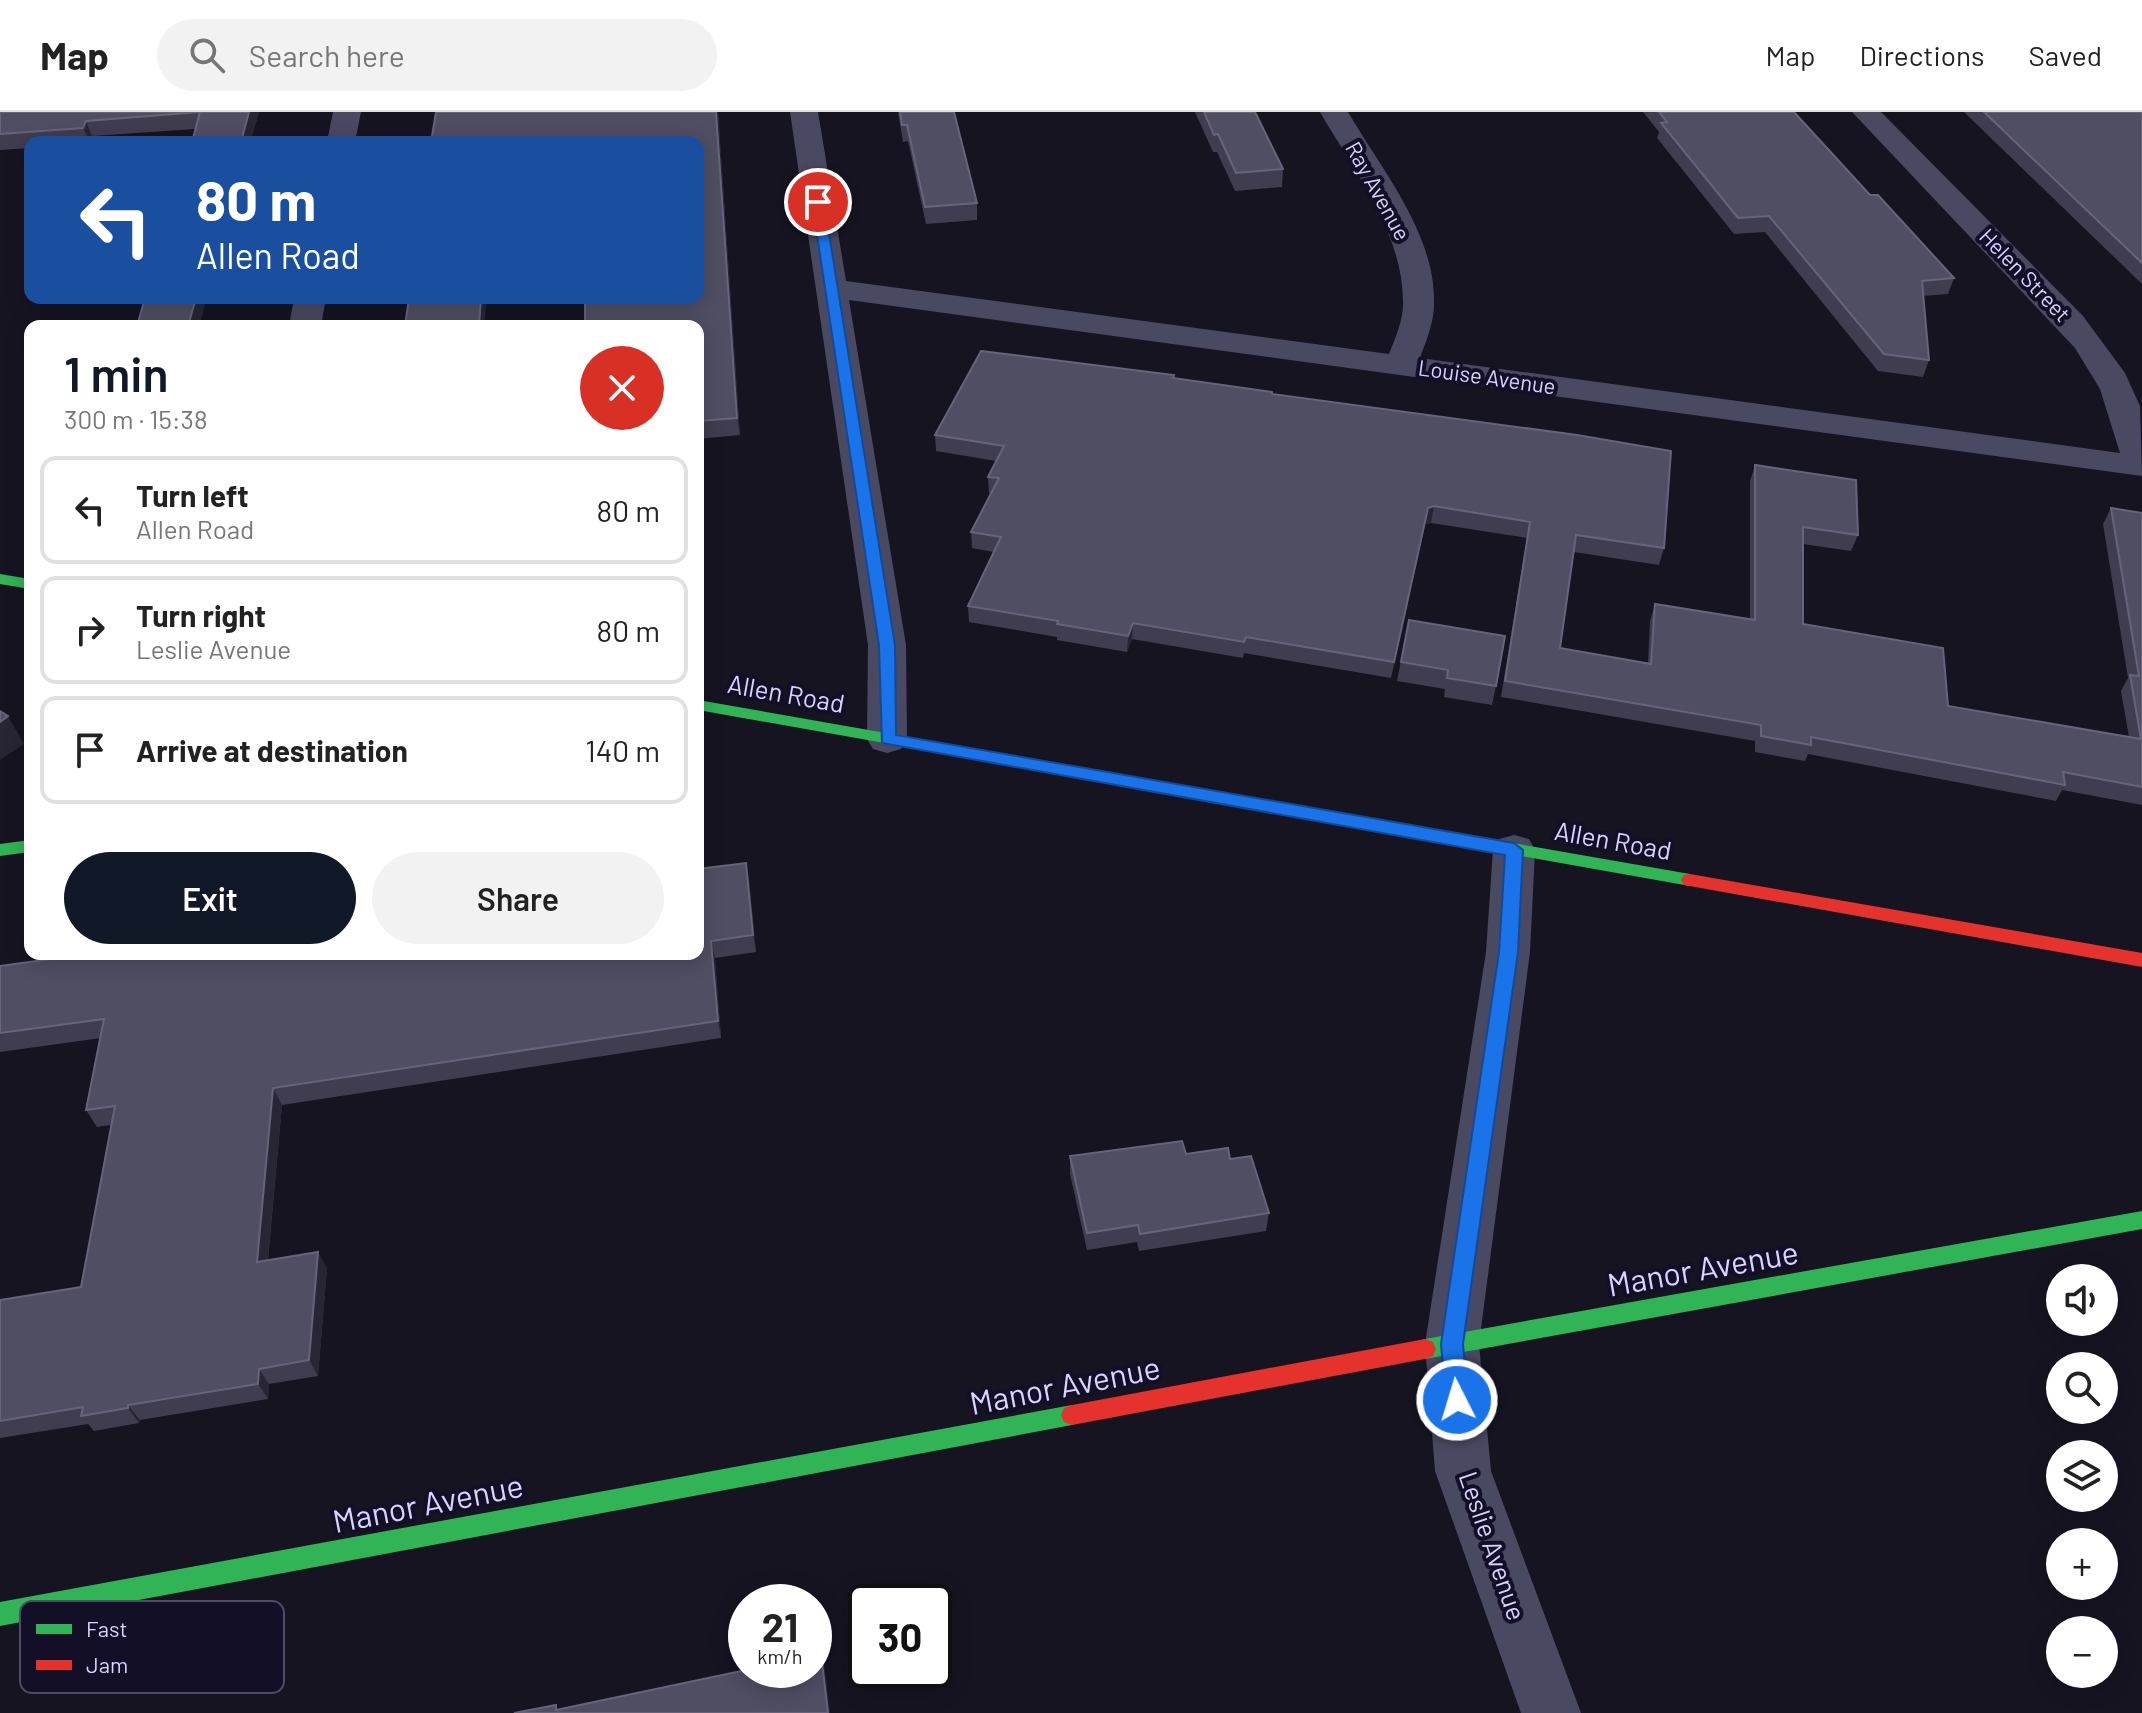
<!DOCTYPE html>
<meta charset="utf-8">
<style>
:root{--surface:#fff;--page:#f2f2f2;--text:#222;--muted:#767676;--line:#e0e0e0;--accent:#111827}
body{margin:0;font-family:Barlow,sans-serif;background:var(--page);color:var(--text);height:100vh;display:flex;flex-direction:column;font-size:30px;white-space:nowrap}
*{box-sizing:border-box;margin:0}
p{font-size:26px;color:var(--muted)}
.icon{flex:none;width:44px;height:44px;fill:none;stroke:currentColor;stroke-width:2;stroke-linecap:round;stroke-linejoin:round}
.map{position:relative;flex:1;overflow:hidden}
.details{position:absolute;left:24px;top:208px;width:680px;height:640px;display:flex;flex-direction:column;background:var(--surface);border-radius:16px;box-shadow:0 4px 20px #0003}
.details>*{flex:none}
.hud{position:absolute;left:24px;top:24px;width:680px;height:168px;border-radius:16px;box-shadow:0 4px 20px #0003;background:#1a4fa0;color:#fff;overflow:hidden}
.fabs{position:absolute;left:2046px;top:1152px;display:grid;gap:16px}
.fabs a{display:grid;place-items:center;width:72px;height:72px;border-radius:50%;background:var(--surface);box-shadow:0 4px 20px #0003;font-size:40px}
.speed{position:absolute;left:728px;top:1472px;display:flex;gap:16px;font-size:40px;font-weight:700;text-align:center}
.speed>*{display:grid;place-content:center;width:104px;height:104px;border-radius:50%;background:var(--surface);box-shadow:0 4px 20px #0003;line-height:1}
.speed small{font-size:20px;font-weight:400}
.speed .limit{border:4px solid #111;border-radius:12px;background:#fff;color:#111}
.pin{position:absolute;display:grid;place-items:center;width:68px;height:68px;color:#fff;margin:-34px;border:4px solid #fff;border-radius:50%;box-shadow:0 2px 8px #0007}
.me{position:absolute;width:88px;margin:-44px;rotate:355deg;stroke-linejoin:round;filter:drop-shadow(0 0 6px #0008)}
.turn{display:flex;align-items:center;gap:28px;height:168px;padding:0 40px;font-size:36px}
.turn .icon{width:104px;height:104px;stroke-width:2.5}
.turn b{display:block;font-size:56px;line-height:68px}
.round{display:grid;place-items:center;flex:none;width:84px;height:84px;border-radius:42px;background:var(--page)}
.head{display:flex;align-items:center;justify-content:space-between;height:136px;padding:0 40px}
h1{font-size:48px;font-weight:600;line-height:60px;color:var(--accent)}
.primary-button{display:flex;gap:16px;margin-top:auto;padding:16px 40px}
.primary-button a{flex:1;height:92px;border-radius:48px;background:var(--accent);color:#fff;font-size:32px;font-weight:600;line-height:92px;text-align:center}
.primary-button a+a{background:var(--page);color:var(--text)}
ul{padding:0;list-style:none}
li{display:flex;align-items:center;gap:24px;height:108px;margin:0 16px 12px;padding:0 24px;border:4px solid var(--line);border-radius:16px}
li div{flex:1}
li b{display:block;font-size:30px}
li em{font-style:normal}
header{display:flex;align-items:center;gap:48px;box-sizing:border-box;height:112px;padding:0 40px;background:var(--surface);border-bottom:2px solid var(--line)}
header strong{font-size:38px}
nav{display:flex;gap:44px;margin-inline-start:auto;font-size:28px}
.search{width:560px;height:72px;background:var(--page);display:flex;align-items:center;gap:20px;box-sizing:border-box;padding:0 28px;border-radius:44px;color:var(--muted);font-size:30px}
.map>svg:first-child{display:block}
</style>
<header>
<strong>Map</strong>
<div class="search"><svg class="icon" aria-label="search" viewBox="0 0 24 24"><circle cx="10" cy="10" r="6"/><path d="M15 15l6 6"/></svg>Search here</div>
<nav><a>Map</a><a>Directions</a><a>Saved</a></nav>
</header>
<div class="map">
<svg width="2142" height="1601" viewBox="0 0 2142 1601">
<rect width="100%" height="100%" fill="#161421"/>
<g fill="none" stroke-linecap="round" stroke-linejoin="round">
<!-- street -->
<g fill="#4a4962" fill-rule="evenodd">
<path d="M 333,0 L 361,0 L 355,30 L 327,30 Z"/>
<path d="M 790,0 L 818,0 L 846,169 L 1389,242 C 1396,225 1404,206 1403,188 C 1402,119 1353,57 1320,0 L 1348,0 C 1381,57 1436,122 1434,192 C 1434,211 1426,229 1420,246 L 2120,341 L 2100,277 L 2075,236 L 1852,0 L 1881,0 L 2083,204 L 2125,261 L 2140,294 L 2142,364 L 849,188 L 906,533 L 907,627 L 901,637 L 887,641 L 873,637 L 867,627 L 868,533 Z"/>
<path d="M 294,186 L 326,186 L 321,214 L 289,214 Z"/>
<path d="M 1514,723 L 1529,727 L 1535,738 L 1530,840 L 1479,1232 L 1491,1359 L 1581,1601 L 1521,1601 L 1435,1359 L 1425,1232 L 1486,840 L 1493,738 L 1499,727 Z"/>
</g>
<!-- fast -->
<g fill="#30b455" fill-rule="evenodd">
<path d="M 0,462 L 30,467 L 30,477 L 0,472 Z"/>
<path d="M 698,588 L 1690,762 L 1699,768 L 1690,774 L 698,598 Z"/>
<path d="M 30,728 L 30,740 L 0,744 L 0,732 Z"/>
<path d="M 2142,1099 L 2142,1117 L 1425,1247 L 1417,1244 L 1414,1237 L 1417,1230 L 1425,1227 Z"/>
<path d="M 1072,1293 L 1080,1296 L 1083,1303 L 1080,1310 L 1072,1313 L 0,1514 L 0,1490 Z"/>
</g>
<!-- jam -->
<g fill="#e5322d" fill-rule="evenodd">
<path d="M 1690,762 L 2142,841 L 2142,855 L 1684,773 L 1681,768 L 1684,763 Z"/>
<path d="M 1425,1227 L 1433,1230 L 1436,1237 L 1433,1244 L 1425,1247 L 1072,1313 L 1064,1310 L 1061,1303 L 1064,1296 L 1072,1293 Z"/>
</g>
</g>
<!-- wall -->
<g fill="#403d50">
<path d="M 0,0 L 259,0 L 250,30 L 195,17 L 92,24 L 90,30 L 30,30 L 30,36 L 0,38 Z"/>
<path d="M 718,0 L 740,323 L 698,327 L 698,214 Z"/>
<path d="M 898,0 L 954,0 L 977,91 L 977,108 L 926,112 L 908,29 L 903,30 Z"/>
<path d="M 1195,0 L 1255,0 L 1283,57 L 1282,75 L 1235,79 L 1217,40 L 1213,40 Z"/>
<path d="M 1643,0 L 1794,0 L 1870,83 L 1954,166 L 1948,182 L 1923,184 L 1929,248 L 1923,265 L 1878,259 L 1765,120 L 1734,122 L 1657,26 L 1659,20 Z"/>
<path d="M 1964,0 L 2142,0 L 2142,172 Z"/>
<path d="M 1174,266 L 1272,282 L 1664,436 L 1659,453 L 1574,440 L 1560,536 L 1648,551 L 1650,509 L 1655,492 L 1750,507 L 1750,369 L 1755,353 L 1858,423 L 1851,439 L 1803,432 L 1803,512 L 1948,594 L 2129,625 L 2121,579 L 2128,566 L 2103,412 L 2111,396 L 2142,401 L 2142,693 L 2062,678 L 2056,689 L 1808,642 L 1805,649 L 1755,640 L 1755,629 L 1501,585 L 1527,426 L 1431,411 L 1425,412 L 1391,566 L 1244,541 L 1243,546 L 1132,527 L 1127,540 L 1057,528 L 1057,525 L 969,510 L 968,494 L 994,440 L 972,436 L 971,420 L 991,381 L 989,381 L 988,365 L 996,349 L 936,339 L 935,323 Z"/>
<path d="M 1409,508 L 1496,574 L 1492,593 L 1444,585 L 1445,577 L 1397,569 Z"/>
<path d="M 749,768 L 756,840 L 715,846 L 721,926 L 282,993 L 268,1148 L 327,1156 L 318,1264 L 269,1272 L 268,1287 L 140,1308 L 139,1311 L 94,1319 L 88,1312 L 0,1326 L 0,1188 L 81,1175 L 111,1013 L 97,1015 L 86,998 L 101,926 L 0,940 L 0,854 Z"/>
<path d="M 1186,1042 L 1230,1047 L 1269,1101 L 1266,1119 L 1139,1139 L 1137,1130 L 1087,1138 L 1070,1062 L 1070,1044 Z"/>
</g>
<!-- shaded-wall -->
<g fill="#282635">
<path d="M 249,0 L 259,0 L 250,30 L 241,30 Z"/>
<path d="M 716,0 L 718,0 L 740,323 L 737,306 Z"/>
<path d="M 86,9 L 92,24 L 90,30 L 83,16 Z"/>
<path d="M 196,186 L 207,186 L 199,214 L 188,214 Z"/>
<path d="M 481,186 L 487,186 L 484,214 L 479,214 Z"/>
<path d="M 1434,394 L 1431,411 L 1425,412 L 1391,566 L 1428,396 Z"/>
<path d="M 1133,511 L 1132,527 L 1127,540 L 1128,524 Z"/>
<path d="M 8,604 L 24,632 L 0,648 L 0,610 Z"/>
<path d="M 746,751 L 749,768 L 756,840 L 753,823 Z"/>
<path d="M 711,829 L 715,846 L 721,926 L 718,909 Z"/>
<path d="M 273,976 L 282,993 L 266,1166 L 257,1150 Z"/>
<path d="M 318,1140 L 327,1156 L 318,1264 L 309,1248 Z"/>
<path d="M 259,1257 L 269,1272 L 268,1287 L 258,1272 Z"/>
<path d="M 128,1293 L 140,1308 L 139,1311 L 128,1296 Z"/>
<path d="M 821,1542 L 825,1557 L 830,1601 L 828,1601 Z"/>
</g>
<!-- building -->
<g fill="#504e63" stroke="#66637b" stroke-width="2">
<path d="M 0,0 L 249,0 L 241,30 L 192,30 L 200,0 L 86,9 L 83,16 L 0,22 Z"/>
<path d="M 436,0 L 716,0 L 737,306 L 698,309 L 698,214 L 585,214 L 585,186 L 698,186 L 698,30 L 431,30 Z"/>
<path d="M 900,0 L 954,0 L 977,91 L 925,95 L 907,13 L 902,13 Z"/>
<path d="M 1204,0 L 1255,0 L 1283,57 L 1236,61 L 1218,22 L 1214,23 Z"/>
<path d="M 1659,0 L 1794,0 L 1870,83 L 1878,83 L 1954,166 L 1922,169 L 1929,248 L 1884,242 L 1769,104 L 1738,106 L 1661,11 L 1667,10 Z"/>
<path d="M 1984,0 L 2142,0 L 2142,151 Z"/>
<path d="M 145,186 L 196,186 L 188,214 L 137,214 Z"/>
<path d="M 409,186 L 481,186 L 479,214 L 405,214 Z"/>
<path d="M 981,239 L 1174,263 L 1173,266 L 1272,280 L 1272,282 L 1577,323 L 1671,339 L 1664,436 L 1576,423 L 1560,536 L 1651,552 L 1655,492 L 1755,508 L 1755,353 L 1856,368 L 1858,423 L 1803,415 L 1803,512 L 1943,536 L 1948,594 L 2141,627 L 2130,563 L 2139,564 L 2111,396 L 2142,401 L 2142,675 L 2063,660 L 2065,673 L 1811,625 L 1811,633 L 1761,624 L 1761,613 L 1505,569 L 1530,410 L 1434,394 L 1428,396 L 1394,550 L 1246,525 L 1244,530 L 1133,511 L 1128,524 L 1057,512 L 1058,509 L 968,494 L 1001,425 L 971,420 L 999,366 L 988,365 L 1004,334 L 935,323 Z"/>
<path d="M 1409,508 L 1505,524 L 1496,574 L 1447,566 L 1448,558 L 1401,550 Z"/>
<path d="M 0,599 L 8,604 L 0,610 Z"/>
<path d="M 746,751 L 753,823 L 711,829 L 718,909 L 273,976 L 257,1150 L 318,1140 L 309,1248 L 259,1257 L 258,1272 L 128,1293 L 128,1296 L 81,1304 L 83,1295 L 0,1309 L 0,1188 L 81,1175 L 115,994 L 86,998 L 104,907 L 0,921 L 0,854 L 88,842 L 698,842 L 698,757 Z"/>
<path d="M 1182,1029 L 1186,1042 L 1228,1036 L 1230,1047 L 1251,1044 L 1269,1101 L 1140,1122 L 1138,1113 L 1087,1121 L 1070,1044 Z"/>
<path d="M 821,1542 L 828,1601 L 514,1601 L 556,1593 L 556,1598 L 746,1558 L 814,1558 L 814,1544 Z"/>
</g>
<!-- route -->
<path fill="#1a73e8" stroke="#114b97" stroke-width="2" d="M 818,86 L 824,90 L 895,533 L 896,623 L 1514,731 L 1523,738 L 1518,840 L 1463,1232 L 1468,1288 L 1465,1295 L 1457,1298 L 1449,1295 L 1446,1288 L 1441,1232 L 1499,840 L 1505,743 L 882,631 L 879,533 L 812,90 Z"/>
<g text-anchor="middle" stroke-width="8" stroke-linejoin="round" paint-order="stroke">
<!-- far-street labels -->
<g font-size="22" fill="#d9d4ff" stroke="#130f26">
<text transform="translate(1378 79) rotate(61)" y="8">Ray Avenue</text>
<text transform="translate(2025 163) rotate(46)" y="8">Helen Street</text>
<text transform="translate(1487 265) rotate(8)" y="8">Louise Avenue</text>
</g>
<!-- street labels -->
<g font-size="26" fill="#d9d4ff" stroke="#130f26">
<text transform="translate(786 582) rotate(10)" y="9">Allen Road</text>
<text transform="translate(1613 729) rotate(10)" y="9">Allen Road</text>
<text transform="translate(1492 1434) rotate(71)" y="9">Leslie Avenue</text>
</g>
<!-- near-street labels -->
<g font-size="32" fill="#d9d4ff" stroke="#130f26">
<text transform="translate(1703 1157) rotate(-10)" y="11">Manor Avenue</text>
<text transform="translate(1065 1274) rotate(-11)" y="11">Manor Avenue</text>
<text transform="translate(428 1392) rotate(-11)" y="11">Manor Avenue</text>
</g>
</g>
<!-- legend -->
<rect x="20" y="1489" width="264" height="92" rx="12" fill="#130f26" stroke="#4e4a67" stroke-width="2"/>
<rect x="36" y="1512" width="36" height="10" fill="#30b455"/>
<rect x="36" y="1548" width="36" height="10" fill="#e5322d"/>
<g font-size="22" fill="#d9d4ff">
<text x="86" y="1525">Fast</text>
<text x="86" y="1561">Jam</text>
</g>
</svg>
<div class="fabs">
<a><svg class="icon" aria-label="sound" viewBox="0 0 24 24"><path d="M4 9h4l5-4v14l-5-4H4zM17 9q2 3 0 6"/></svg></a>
<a><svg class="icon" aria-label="search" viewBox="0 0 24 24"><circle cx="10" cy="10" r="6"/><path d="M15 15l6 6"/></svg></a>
<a><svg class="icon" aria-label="layers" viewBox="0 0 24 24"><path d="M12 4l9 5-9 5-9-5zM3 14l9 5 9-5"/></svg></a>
<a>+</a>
<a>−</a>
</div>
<div class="speed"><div>21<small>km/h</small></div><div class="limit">30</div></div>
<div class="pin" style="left:818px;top:90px;background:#d93025"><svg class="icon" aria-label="arrive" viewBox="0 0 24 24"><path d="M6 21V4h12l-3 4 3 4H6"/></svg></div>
<svg class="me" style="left:1457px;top:1288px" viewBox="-20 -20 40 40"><circle r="17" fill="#1a73e8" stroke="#fff" stroke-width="3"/><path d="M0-11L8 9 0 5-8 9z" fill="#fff"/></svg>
<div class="hud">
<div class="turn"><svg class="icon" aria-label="left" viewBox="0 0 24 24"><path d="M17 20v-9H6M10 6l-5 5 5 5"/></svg><div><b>80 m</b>Allen Road</div></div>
</div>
<section class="details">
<div class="head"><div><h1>1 min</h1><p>300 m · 15:38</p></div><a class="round" style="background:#d93025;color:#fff"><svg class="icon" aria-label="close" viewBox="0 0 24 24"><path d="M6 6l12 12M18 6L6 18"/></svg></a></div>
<ul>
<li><svg class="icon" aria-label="left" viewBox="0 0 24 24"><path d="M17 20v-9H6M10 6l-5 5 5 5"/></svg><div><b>Turn left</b><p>Allen Road</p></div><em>80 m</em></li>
<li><svg class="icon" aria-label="right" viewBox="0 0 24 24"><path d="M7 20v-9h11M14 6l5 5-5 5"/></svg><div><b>Turn right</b><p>Leslie Avenue</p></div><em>80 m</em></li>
<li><svg class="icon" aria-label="arrive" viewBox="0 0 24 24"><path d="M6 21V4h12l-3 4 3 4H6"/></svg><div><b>Arrive at destination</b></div><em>140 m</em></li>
</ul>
<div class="primary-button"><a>Exit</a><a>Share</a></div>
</section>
</div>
